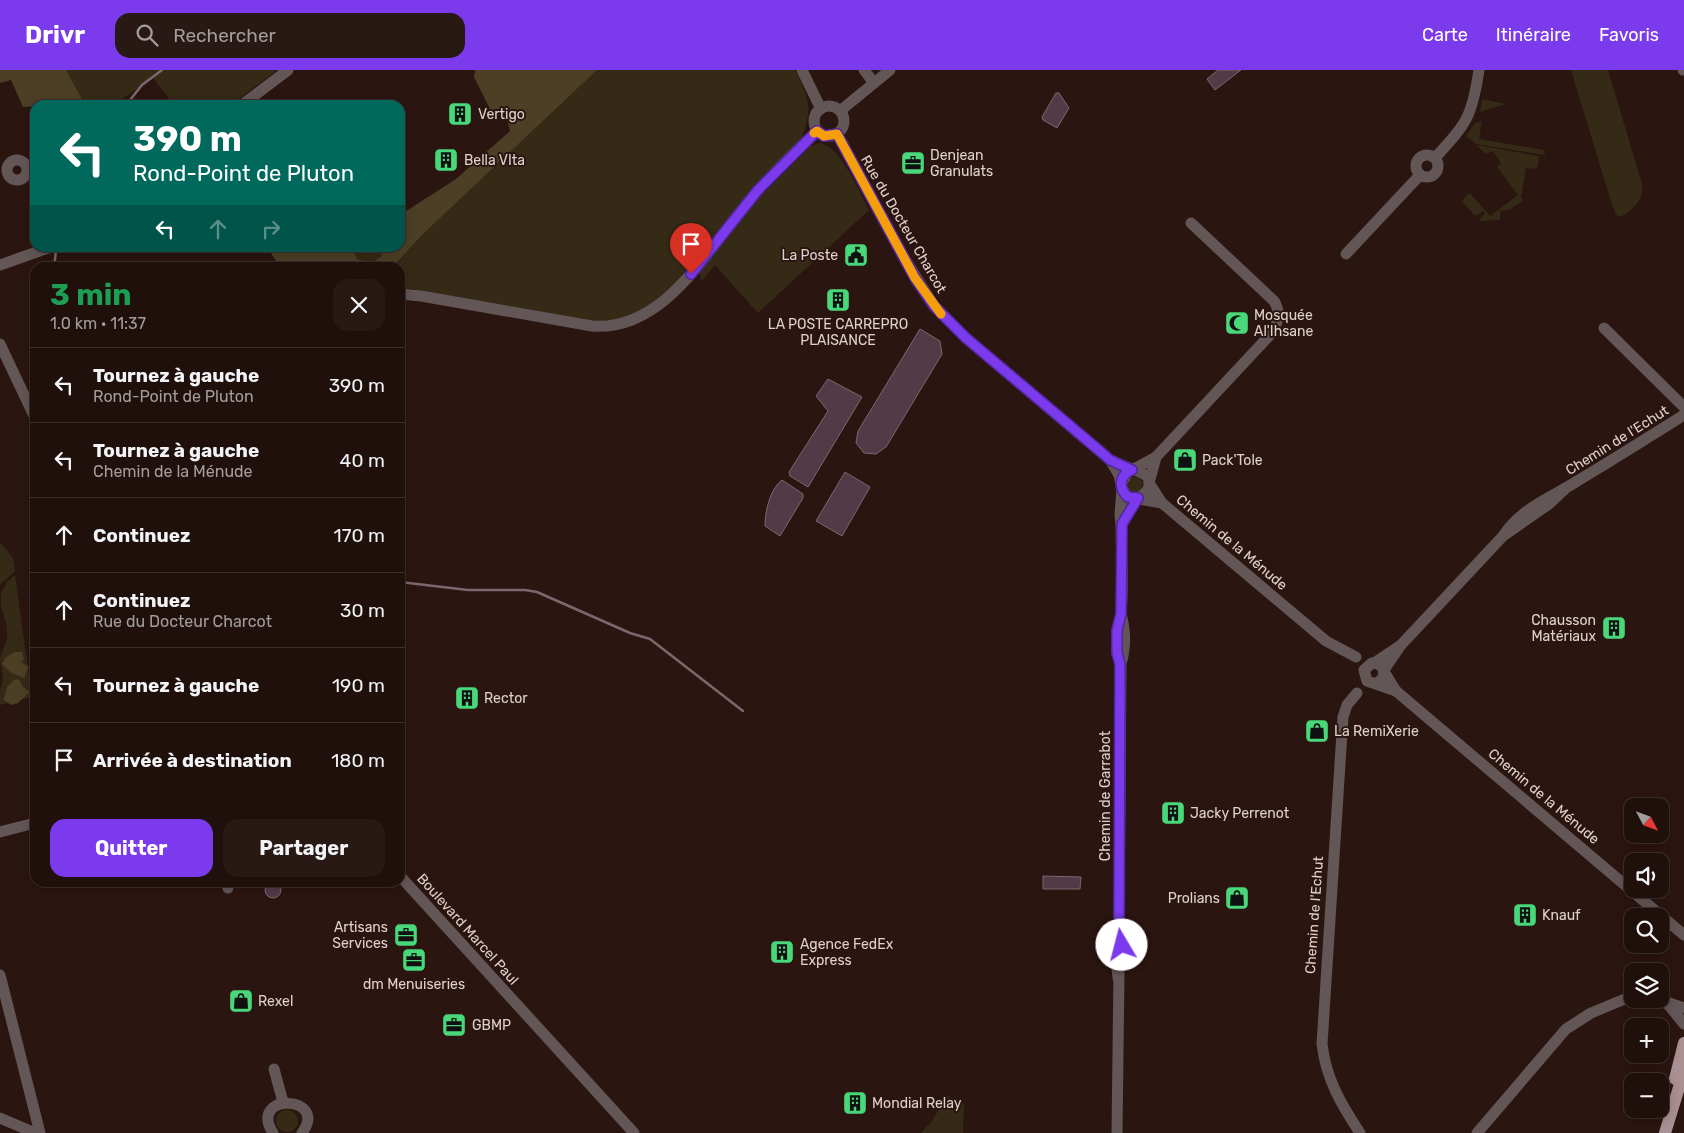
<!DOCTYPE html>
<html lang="fr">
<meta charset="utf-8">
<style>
:root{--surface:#20100c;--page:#281915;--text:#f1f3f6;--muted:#a29d9d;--line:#3d302d;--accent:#7c3aed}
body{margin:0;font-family:Rubik,sans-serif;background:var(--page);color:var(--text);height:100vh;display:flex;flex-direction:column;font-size:19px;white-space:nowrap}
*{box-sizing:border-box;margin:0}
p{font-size:16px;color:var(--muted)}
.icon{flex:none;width:28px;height:28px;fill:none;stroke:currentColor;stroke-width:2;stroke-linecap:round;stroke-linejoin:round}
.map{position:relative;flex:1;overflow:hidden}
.sheet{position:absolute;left:30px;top:192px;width:375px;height:625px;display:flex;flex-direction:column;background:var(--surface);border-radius:15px;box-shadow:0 2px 12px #0003,0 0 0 1px var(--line)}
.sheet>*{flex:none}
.hud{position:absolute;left:30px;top:30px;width:375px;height:152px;border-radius:15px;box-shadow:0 2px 12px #0003,0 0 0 1px var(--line);background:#00695c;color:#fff;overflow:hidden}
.needle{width:32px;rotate:131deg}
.fabs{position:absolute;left:1624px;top:728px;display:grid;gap:10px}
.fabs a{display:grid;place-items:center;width:45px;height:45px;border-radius:10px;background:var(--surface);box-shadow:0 2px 12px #0003,0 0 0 1px var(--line);font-size:25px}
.pin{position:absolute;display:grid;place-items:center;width:42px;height:42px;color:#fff;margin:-51px -21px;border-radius:50% 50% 50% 0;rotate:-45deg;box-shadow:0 0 5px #0007}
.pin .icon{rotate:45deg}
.me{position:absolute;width:55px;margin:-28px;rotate:352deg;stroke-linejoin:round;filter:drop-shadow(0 0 4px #0008)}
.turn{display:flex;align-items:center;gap:18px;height:105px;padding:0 20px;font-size:22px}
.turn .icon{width:65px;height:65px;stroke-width:2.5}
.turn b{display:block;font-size:35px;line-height:42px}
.lanes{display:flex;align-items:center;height:48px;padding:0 20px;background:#0003;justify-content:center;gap:25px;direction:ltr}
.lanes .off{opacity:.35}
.round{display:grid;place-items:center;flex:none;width:52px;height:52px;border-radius:15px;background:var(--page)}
.overview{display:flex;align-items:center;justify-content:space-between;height:85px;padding:0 20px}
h1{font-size:30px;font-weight:700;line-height:38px;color:#1e9e55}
.primary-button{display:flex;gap:10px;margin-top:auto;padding:10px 20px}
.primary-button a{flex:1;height:58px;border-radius:15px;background:var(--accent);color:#fff;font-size:20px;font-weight:700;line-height:58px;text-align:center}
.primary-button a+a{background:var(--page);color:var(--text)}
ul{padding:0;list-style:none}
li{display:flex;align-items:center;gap:15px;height:75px;padding:0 20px;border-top:1px solid var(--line)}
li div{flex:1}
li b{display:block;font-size:19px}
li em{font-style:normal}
header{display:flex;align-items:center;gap:30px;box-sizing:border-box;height:70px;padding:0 25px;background:var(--accent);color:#fff}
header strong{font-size:24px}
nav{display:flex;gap:28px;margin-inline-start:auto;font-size:18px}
.search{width:350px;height:45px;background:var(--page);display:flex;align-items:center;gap:12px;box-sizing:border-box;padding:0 18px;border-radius:15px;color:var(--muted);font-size:19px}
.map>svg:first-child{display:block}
</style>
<header>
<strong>Drivr</strong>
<div class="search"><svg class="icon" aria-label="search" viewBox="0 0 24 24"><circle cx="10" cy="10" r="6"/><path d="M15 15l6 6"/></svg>Rechercher</div>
<nav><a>Carte</a><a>Itinéraire</a><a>Favoris</a></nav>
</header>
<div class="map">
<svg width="1684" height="1063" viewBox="0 0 1684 1063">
<rect width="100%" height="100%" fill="#2b1510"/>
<!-- green -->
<g fill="#352a16">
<path d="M 66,0 L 277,0 L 231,35 L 174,35 L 153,8 L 118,32 L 85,34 Z"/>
<path d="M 597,0 L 795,0 C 809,28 813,37 802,67 L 690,199 C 663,226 643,246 604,253 L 413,219 L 400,220 L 400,198 L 393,198 L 421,166 Z"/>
<path d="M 1571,0 L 1608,0 L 1642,114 C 1644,131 1634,138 1621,147 L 1616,145 L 1610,128 Z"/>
<path d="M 1482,29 L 1506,34 L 1480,42 Z"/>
<path d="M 1482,51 L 1479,69 L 1544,80 L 1545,85 L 1476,74 L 1466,66 L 1475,53 Z"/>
<path d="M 820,73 C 841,76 859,122 869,140 L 758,243 L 715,195 L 701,212 L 699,201 L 744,143 L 811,76 Z"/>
<path d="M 1476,75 L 1539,86 L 1537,99 L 1526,98 L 1521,128 L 1524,130 L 1509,140 L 1500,141 L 1500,149 L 1498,150 L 1479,151 L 1485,143 L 1484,141 L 1475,146 L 1463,132 L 1463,129 L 1470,123 L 1490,146 L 1518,125 L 1497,97 L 1501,93 L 1493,81 L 1486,84 Z"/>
<path d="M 353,178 L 378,178 L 382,186 L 371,193 L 357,189 Z"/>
<circle cx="1135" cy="415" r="8"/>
<path d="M 0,472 L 13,488 L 15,501 L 0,515 Z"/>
<path d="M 15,505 L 32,627 L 0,635 L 0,621 L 3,610 L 0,588 L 7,569 L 7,557 L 1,536 L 1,524 L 7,512 Z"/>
<path d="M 947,1026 L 964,1034 L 963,1063 L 921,1063 L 932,1051 Z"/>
<circle cx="287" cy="1051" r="11"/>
</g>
<!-- forest -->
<g fill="#4d3f26">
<path d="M 0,0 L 66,0 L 85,34 L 23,37 L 11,10 L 0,13 Z"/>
<path d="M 475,0 L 597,0 L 421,166 L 393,197 L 280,197 L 269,180 L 263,178 L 353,178 L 357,189 L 371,193 L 382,186 L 378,178 L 400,178 L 400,145 L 456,109 L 510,61 L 507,49 L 491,41 L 474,7 Z"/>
<path d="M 15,582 L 22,582 L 24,590 L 20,591 L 29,597 L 24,608 L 10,602 L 2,594 L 6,587 Z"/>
<path d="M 19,609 L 22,616 L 30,622 L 18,633 L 11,635 L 4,630 L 7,617 L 14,610 Z"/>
</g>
<!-- water -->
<g fill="#543946" stroke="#7e666e">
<path d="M 1218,0 L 1241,0 L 1215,20 L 1207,9 Z"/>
<path d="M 1056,23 L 1059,23 L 1069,38 L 1057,58 L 1043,50 L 1042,47 Z"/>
<path d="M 920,259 L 940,271 L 942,284 L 886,377 L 876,384 L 864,383 L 856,373 L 858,361 Z"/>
<path d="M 828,309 L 862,327 L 808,417 L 790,406 L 789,402 L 828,341 L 816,326 Z"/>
<path d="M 845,402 L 870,417 L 842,466 L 816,451 Z"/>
<path d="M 782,410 L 803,424 L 803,428 L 780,466 L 765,456 C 765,441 770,419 782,410 Z"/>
<path d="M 1043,806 L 1081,807 L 1080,819 L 1043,819 Z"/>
<circle cx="273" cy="820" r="8"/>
</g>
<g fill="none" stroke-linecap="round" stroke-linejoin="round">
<!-- stream -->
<g stroke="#7e666e" stroke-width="2.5">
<path d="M 126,35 L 142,15 L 162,0"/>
<path d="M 54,198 L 56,180"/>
<path d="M 400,512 L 468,520 L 525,520 L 537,522 L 630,563 L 650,569 L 743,641"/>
</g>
<!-- minor -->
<g stroke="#635657" stroke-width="11">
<path d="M 802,0 L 821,39"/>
<path d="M 864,0 L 874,13"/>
<path d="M 1683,0 L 1684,0"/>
<path d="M 242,35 L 288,0"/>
<circle cx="829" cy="51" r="15"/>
<path d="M 840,41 L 890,0"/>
<path d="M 837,64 L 903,186 L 934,236 L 966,268 L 1110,390 C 1120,395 1142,401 1148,407 C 1152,421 1145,422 1137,430 C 1130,436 1126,446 1121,454"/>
<circle cx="1427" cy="96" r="11"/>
<path d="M 1435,88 C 1467,53 1472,47 1479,0"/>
<circle cx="17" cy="100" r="10"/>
<path d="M 1346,184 L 1420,105"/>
<path d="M 0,195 L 48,178"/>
<path d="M 400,224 L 421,226 L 592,256 C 664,262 708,179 748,132 C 770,106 793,83 817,61"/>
<path d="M 1604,258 L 1684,337"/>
<path d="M 0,274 L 35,348"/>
<path d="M 1156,387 L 1269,266 C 1278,255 1282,244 1274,231 L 1191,153"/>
<path d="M 1110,390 L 1119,405 L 1122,419 L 1128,427 L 1162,433 L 1149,413 L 1156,387 L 1128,402 L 1121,414"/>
<path d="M 1565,419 L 1549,434 L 1503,466 C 1522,437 1551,428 1579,410 C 1614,389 1649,367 1684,345"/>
<path d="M 1162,433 L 1326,571 L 1356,587"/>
<path d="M 1401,575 L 1503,466"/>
<path d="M 1120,593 C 1114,575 1119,561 1121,544 C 1124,514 1121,483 1121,454 L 1120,445 L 1122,419"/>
<path d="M 1374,593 L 1401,575 L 1384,600"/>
<path d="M 1377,613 L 1383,608 L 1384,600 L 1379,594 L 1372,593 L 1364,600 L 1367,611 L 1396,621 L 1385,603"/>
<path d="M 1396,621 L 1684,865"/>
<path d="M 1357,623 L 1347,635 L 1343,647 L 1322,974 C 1326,1009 1341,1034 1360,1063"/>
<path d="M 0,762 L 35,753"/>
<path d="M 400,806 L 634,1063"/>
<path d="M 227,812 L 228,818"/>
<path d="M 0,905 L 40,1063"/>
<path d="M 1118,908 L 1115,876 L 1119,856 L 1121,594 C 1126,577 1126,562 1121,544"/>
<path d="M 1658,929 L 1684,938"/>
<path d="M 1667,933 L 1684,954"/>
<path d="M 274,999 L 283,1032"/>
<path d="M 0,1048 L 35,1063"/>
<path d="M 273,1063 C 247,1022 330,1025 302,1063"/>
<path d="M 1117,1063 L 1119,902"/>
<path d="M 1477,1063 L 1566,959 L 1591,943 L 1632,926"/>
</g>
<!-- major -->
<g stroke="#aa9092" stroke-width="12">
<path d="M 1675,1009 L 1684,973"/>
<path d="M 1665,1063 L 1684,1001"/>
</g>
</g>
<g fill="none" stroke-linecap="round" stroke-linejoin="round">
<defs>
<path id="route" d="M 691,204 L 758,120 L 817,61 L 824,66 L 837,64 L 915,208 L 934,236 L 966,268 L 1101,382 L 1110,390 L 1132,400 C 1119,405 1118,418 1128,427 L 1138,428 L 1122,454 L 1121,544 L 1117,560 L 1117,583 L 1120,594 L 1119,858 L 1122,875"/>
</defs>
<!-- route casing -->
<use href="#route" stroke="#51269a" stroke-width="12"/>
<!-- route -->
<use href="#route" stroke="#7c3aed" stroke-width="9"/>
<!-- slow -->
<path stroke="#f59e0b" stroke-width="9" d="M 814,63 L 817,61 L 824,66 L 837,64 L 915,208 L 941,244"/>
</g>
<!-- icons -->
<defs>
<symbol id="building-square" viewBox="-11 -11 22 22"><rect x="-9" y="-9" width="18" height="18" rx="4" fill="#48d779" stroke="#2b1510"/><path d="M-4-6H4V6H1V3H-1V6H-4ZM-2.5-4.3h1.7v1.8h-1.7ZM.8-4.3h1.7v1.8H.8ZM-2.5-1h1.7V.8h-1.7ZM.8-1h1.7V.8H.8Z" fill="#111"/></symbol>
<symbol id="office-square" viewBox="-11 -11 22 22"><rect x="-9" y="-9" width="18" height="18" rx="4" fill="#48d779" stroke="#2b1510"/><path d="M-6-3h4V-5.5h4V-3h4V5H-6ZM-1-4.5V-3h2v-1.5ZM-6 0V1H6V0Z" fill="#111"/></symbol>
<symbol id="civic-square" viewBox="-11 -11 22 22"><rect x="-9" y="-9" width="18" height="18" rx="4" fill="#48d779" stroke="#2b1510"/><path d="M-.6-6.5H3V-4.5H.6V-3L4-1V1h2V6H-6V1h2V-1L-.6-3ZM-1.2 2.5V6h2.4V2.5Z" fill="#111"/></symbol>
<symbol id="mosque-square" viewBox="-11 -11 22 22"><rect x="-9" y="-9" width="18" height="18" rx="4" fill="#48d779" stroke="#2b1510"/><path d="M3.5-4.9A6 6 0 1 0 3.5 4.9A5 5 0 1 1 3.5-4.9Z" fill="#111"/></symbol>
<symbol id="shop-square" viewBox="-11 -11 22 22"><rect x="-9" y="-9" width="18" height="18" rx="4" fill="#48d779" stroke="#2b1510"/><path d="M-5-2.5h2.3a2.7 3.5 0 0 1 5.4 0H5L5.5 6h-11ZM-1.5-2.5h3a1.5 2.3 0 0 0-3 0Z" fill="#111"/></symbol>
</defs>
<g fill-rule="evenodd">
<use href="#building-square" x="446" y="30" width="28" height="28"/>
<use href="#building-square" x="432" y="76" width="28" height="28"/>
<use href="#office-square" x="899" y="79" width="28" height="28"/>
<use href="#civic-square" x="842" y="171" width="28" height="28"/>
<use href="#building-square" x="824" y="216" width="28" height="28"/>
<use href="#mosque-square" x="1223" y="239" width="28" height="28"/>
<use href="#shop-square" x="1171" y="376" width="28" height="28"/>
<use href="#building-square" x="1600" y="544" width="28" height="28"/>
<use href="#building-square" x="453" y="614" width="28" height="28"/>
<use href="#shop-square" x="1303" y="647" width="28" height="28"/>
<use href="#building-square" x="1159" y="729" width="28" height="28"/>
<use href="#shop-square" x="1223" y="814" width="28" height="28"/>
<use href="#building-square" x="1511" y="831" width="28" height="28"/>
<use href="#office-square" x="392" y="851" width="28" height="28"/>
<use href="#building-square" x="768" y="868" width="28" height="28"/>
<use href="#office-square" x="400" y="876" width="28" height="28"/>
<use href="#shop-square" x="227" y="917" width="28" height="28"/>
<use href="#office-square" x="440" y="941" width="28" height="28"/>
<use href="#building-square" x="841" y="1019" width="28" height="28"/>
</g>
<g text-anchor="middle" stroke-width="4" stroke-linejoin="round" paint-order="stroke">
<!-- poi labels -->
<g font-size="14" fill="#e0d0cc" stroke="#2b1510" text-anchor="start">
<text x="478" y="49">Vertigo</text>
<text x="930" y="90">Denjean<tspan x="930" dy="16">Granulats</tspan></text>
<text x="464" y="95">Bella VIta</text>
<text x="838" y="190" text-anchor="end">La Poste</text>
<text x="1254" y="250">Mosquée<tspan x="1254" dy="16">Al'Ihsane</tspan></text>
<text x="838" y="259" text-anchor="middle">LA POSTE CARREPRO<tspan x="838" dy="16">PLAISANCE</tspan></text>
<text x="1202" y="395">Pack'Tole</text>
<text x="1596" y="555" text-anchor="end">Chausson<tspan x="1596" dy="16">Matériaux</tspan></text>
<text x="484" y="633">Rector</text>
<text x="1334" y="666">La RemiXerie</text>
<text x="1190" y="748">Jacky Perrenot</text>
<text x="1220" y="833" text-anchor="end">Prolians</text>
<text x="1542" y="850">Knauf</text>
<text x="388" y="862" text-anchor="end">Artisans<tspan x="388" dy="16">Services</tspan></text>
<text x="800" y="879">Agence FedEx<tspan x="800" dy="16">Express</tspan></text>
<text x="414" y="919" text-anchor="middle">dm Menuiseries</text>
<text x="258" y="936">Rexel</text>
<text x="472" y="960">GBMP</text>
<text x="872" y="1038">Mondial Relay</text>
</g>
<!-- street labels -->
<g font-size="14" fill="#e0d0cc" stroke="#2b1510">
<text transform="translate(904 154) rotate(60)" y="5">Rue du Docteur Charcot</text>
<text transform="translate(1617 370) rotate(-32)" y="5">Chemin de l'Echut</text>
<text transform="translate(1232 472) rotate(40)" y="5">Chemin de la Ménude</text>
<text transform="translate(1105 726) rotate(-90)" y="5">Chemin de Garrabot</text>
<text transform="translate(1544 726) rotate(40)" y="5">Chemin de la Ménude</text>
<text transform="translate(1314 845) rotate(-86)" y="5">Chemin de l'Echut</text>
<text transform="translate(468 859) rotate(48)" y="5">Boulevard Marcel Paul</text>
</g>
</g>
</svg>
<div class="fabs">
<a><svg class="needle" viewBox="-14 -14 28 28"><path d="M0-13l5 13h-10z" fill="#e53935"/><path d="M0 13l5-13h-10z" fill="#a29d9d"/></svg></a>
<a><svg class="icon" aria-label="sound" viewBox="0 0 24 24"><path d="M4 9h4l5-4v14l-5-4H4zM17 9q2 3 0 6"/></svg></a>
<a><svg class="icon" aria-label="search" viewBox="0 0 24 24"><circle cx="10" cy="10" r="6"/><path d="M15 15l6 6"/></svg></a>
<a><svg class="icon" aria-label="layers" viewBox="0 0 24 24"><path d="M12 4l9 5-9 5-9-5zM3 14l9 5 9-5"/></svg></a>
<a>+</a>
<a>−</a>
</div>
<div class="pin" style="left:691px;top:204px;background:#d93025"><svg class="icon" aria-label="arrive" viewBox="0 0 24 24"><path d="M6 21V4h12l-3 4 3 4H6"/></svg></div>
<svg class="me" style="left:1122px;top:875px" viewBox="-20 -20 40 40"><circle r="19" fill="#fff"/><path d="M0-13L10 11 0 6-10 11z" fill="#7c3aed"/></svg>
<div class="hud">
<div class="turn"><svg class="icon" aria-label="left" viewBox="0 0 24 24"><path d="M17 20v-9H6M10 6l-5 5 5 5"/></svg><div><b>390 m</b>Rond-Point de Pluton</div></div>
<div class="lanes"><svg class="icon" aria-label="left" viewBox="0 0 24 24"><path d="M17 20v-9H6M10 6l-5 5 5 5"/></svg><svg class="icon off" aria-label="ahead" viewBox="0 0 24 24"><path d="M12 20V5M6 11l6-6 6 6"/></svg><svg class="icon off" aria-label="right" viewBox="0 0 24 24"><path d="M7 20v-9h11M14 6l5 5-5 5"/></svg></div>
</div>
<section class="sheet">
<div class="overview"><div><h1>3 min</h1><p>1.0 km · 11:37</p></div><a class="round"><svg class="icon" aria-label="close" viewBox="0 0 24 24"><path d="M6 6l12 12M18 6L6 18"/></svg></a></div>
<ul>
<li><svg class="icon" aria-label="left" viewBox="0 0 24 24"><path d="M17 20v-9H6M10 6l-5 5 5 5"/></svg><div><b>Tournez à gauche</b><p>Rond-Point de Pluton</p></div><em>390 m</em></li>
<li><svg class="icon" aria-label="left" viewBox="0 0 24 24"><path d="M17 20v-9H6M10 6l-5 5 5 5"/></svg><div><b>Tournez à gauche</b><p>Chemin de la Ménude</p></div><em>40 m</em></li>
<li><svg class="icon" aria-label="ahead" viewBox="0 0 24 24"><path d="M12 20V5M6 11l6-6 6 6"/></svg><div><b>Continuez</b></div><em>170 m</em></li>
<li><svg class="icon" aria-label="ahead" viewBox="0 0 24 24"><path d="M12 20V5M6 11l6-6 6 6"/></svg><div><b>Continuez</b><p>Rue du Docteur Charcot</p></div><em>30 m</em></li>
<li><svg class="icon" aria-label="left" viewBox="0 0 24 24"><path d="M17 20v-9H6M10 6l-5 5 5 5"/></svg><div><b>Tournez à gauche</b></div><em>190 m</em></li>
<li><svg class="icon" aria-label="arrive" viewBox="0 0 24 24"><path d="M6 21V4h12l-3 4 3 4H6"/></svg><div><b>Arrivée à destination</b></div><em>180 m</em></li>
</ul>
<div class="primary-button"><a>Quitter</a><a>Partager</a></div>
</section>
</div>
